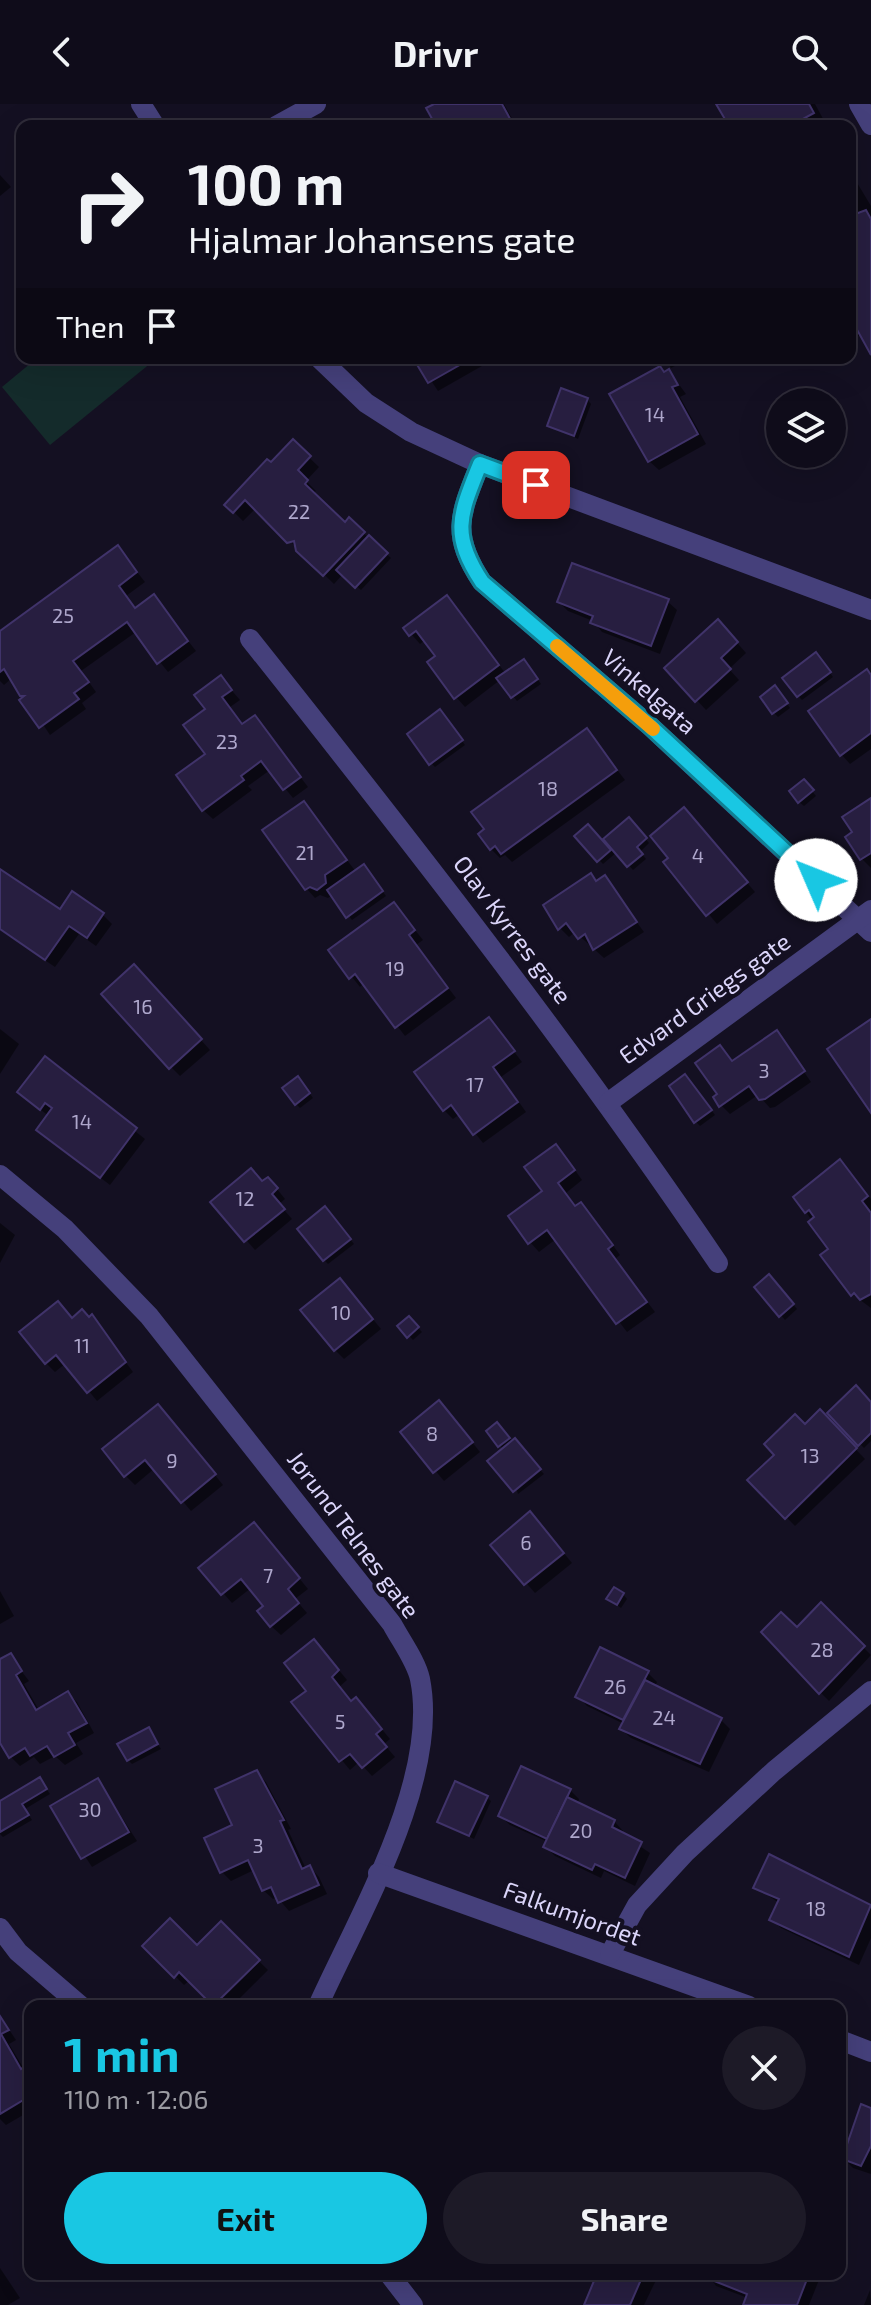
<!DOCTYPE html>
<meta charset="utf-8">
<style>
:root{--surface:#0f0c1a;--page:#1d1a27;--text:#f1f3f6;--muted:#9b9ba2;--line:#2f2c39;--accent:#19c7e3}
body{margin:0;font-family:"Exo 2",sans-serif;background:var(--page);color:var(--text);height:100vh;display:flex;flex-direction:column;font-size:30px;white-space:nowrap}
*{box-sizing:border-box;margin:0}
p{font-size:26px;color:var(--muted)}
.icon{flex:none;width:44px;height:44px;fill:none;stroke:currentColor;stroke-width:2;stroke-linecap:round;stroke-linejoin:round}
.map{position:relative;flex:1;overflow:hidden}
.side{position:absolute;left:24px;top:1896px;width:822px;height:280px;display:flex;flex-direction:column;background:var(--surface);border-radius:16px;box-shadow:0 8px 32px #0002,0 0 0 2px var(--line)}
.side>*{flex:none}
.hud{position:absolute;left:16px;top:16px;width:840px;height:244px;border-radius:16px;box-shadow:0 8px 32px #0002,0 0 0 2px var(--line);background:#0f0c1a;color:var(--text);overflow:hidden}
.fabs{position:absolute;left:766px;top:284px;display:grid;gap:16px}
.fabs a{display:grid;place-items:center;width:80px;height:80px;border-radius:50%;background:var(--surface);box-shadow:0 8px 32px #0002,0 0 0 2px var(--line);font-size:40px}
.pin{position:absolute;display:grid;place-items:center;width:68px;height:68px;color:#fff;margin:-34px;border-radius:16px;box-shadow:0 4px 12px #0006}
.me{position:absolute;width:88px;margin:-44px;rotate:314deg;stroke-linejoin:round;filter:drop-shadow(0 0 6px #0008)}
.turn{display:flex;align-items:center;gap:28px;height:168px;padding:0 40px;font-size:36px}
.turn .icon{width:104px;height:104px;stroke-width:2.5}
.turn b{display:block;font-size:56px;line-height:68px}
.then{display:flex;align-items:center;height:76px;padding:0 40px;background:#0003;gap:16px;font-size:30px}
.round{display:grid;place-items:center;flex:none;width:84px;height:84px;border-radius:42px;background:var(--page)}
.overview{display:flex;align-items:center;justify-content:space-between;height:136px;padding:0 40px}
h1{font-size:48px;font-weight:700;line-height:60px;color:var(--accent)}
.primary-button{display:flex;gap:16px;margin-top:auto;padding:16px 40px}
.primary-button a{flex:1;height:92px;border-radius:48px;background:var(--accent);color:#111;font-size:32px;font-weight:700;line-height:92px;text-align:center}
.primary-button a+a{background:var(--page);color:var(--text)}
header{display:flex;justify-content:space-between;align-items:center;height:104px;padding:0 40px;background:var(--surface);font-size:36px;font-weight:700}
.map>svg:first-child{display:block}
</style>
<header><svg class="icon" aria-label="back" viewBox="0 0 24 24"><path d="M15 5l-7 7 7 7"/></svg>Drivr<svg class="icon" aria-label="search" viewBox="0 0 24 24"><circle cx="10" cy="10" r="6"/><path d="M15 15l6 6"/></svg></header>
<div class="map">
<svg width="871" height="2201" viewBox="0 0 871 2201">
<rect width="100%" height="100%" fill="#141022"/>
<!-- green -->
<path fill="#142b2b" d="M 37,254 L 157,254 L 50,341 L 2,283 Z"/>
<!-- shadow -->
<g fill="#0007">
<path d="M 438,0 L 504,0 L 516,22 L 439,22 Z"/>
<path d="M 718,0 L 815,0 L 827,22 L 731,22 Z"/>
<path d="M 850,67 L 871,102 L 871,246 L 862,230 L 855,234 L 850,228 Z"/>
<path d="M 0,71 L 11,83 L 0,92 Z"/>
<path d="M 416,254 L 496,254 L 438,287 Z"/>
<path d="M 664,254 L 690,254 L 671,264 Z"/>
<path d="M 669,267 L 686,290 L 680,293 L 706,340 L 659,366 L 649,357 L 612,291 Z"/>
<path d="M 587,295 L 591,300 L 578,335 L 549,321 Z"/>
<path d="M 293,338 L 319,363 L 306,377 L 316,387 L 312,390 L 345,420 L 349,416 L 391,454 L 361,486 L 343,470 L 334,480 L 256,404 L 243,417 L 227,401 Z"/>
<path d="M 118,444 L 145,478 L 126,492 L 136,505 L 154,493 L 196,547 L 168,568 L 136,528 L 81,567 L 96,588 L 82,599 L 86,605 L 50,631 L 12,574 L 4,581 L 0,577 L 0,529 Z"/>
<path d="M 447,494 L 506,570 L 528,562 L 541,580 L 517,597 L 500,576 L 465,603 L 456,593 L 438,552 L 425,536 L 420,540 L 406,524 Z"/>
<path d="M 667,497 L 677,506 L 660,550 L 602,528 L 593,517 L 568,507 L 559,498 Z"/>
<path d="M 727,527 L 746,549 L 729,565 L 739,576 L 706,606 L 667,564 Z"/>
<path d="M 820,555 L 833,573 L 802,596 L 798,592 Z"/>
<path d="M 871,572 L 871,645 L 850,660 L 841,650 Z"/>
<path d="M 221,574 L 240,596 L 230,603 L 243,622 L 255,613 L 308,683 L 293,694 L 270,666 L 248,682 L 252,686 L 213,715 L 203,706 L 207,605 Z"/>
<path d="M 779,588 L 790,604 L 778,613 L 774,609 Z"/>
<path d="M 444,612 L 465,641 L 435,663 L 431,659 Z"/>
<path d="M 587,627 L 625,676 L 512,758 L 505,751 L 500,754 L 491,745 Z"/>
<path d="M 804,677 L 816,692 L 804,702 L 799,698 Z"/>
<path d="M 871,696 L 871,764 L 862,755 L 855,729 Z"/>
<path d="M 304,699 L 356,768 L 367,767 L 386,792 L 352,816 L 332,791 L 328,794 L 320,791 L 315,794 L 306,784 Z"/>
<path d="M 693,715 L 755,788 L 717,820 L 666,759 Z"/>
<path d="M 629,716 L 649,739 L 640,748 L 646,755 L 633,766 L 617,748 L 603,760 L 577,733 L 602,739 Z"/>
<path d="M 0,767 L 60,808 L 102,810 L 112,820 L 96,842 L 79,830 L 55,863 L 0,826 Z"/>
<path d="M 604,774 L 644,828 L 604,854 L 575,828 L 569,833 L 560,824 Z"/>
<path d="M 394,800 L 423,836 L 416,841 L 456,894 L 405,932 L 364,879 L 360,883 L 331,847 Z"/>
<path d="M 143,872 L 210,946 L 180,972 L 171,963 Z"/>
<path d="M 489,915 L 522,958 L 501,973 L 526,1008 L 483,1039 L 460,1010 L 453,1015 L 444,1006 Z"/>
<path d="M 0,925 L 19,940 L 0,970 Z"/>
<path d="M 777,929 L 811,978 L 775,1003 L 770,1004 L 758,991 L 730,1010 L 721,1001 L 720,944 L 733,959 Z"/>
<path d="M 45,955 L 145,1035 L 110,1081 L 38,1026 L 49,1012 L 29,997 Z"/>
<path d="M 689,977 L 715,1011 L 700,1022 L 696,1018 Z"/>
<path d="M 302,979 L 313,994 L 300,1004 L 296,1000 Z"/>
<path d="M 565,1052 L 582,1076 L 566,1089 L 576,1104 L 581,1101 L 590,1110 L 620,1151 L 615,1155 L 655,1208 L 627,1228 L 556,1135 L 539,1148 L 530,1138 L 545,1088 Z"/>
<path d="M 840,1058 L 871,1095 L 871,1204 L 852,1190 L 831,1145 L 806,1108 Z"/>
<path d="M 263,1079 L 277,1085 L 285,1095 L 279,1100 L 292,1115 L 255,1146 L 213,1098 Z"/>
<path d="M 329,1109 L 354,1140 L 328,1160 L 324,1156 Z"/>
<path d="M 0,1119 L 15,1131 L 0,1159 Z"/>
<path d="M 769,1173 L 797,1205 L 785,1216 L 757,1183 Z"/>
<path d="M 349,1186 L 381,1225 L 344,1255 L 335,1246 Z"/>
<path d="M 92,1213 L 133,1268 L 97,1297 L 66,1259 L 55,1268 L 46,1259 L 73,1216 Z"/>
<path d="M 409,1214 L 422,1228 L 413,1236 L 400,1222 Z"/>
<path d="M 871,1300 L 871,1337 L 864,1344 L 830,1309 Z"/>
<path d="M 448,1308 L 480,1348 L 444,1377 L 403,1328 Z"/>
<path d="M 820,1308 L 865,1355 L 795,1422 L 750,1376 Z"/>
<path d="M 167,1311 L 223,1381 L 191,1407 L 155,1364 L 135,1381 L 126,1372 Z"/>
<path d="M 501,1325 L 544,1370 L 518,1390 L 504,1346 L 488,1327 Z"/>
<path d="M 539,1419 L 572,1459 L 535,1489 L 493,1441 Z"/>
<path d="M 263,1430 L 308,1485 L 295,1495 L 307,1509 L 281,1531 L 271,1522 L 266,1502 L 251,1484 L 232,1499 L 201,1464 Z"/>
<path d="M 0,1487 L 14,1512 L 0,1520 Z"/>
<path d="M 623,1490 L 627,1495 L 621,1504 L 609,1495 Z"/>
<path d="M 821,1501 L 871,1551 L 829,1597 L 820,1588 L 797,1525 Z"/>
<path d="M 323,1547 L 347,1576 L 339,1583 L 352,1599 L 365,1605 L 390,1635 L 384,1640 L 395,1653 L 372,1672 L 359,1658 L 350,1666 L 294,1599 L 308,1587 Z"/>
<path d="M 10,1552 L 29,1577 L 24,1580 L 39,1606 L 68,1589 L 77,1598 L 94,1629 L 76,1639 L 83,1650 L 65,1661 L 55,1652 L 40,1660 L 34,1653 L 20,1662 L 10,1652 L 0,1635 L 0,1557 Z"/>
<path d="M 648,1569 L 657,1578 L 655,1583 L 721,1616 L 730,1625 L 709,1668 L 631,1634 L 621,1625 L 624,1620 L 587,1602 L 578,1592 Z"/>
<path d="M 148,1625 L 161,1645 L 132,1660 L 128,1656 Z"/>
<path d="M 257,1669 L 266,1678 L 291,1725 L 288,1726 L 306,1765 L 310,1763 L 319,1773 L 327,1790 L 289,1807 L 277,1793 L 273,1795 L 263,1786 L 254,1766 L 231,1777 L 222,1768 L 234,1722 Z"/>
<path d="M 40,1676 L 50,1690 L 25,1705 L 32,1716 L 3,1733 L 0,1730 L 0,1700 Z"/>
<path d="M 98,1676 L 137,1737 L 92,1763 L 53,1703 Z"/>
<path d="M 570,1686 L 579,1695 L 578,1699 L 614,1717 L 623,1727 L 622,1730 L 650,1749 L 635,1782 L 604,1767 L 601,1774 L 555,1752 L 546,1743 L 548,1738 L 510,1721 L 500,1712 Z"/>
<path d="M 486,1693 L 491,1697 L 474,1735 L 439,1717 Z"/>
<path d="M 770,1753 L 871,1803 L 871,1834 L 859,1861 L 781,1824 L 772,1815 L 779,1799 L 756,1783 Z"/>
<path d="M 221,1820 L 268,1866 L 232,1902 L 216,1902 L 190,1876 L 184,1881 L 145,1842 L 197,1843 Z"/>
<path d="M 0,1912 L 16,1936 L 9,1940 L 24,1965 L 30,1967 L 30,2007 L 6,2021 L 0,2015 Z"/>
<path d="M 871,2006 L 871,2070 L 853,2064 L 844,2055 Z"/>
<path d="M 0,2164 L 20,2194 L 8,2201 L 0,2201 Z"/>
<path d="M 583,2170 L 659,2170 L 644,2201 L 586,2201 L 597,2176 Z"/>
<path d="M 708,2170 L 820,2170 L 821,2171 L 809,2201 L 745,2201 L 748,2194 L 716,2182 Z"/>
<path d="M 870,2186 L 871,2201 L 864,2201 Z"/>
</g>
<!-- building -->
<g fill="#271e40" stroke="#40336a" stroke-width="2">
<path d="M 434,0 L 502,0 L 514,22 L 436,22 L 426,4 Z"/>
<path d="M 716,0 L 809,0 L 814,9 L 790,22 L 744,22 L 741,16 L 729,22 Z"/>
<path d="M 866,106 L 871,115 L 871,251 L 850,213 L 850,112 Z"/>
<path d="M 413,254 L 472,254 L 428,279 Z"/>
<path d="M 660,262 L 664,268 L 669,265 L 678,281 L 672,283 L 698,330 L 648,358 L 609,290 Z"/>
<path d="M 561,284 L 588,294 L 574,332 L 547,322 Z"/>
<path d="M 293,335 L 311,352 L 298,366 L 308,376 L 305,380 L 345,418 L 349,413 L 365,428 L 323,472 L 296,447 L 294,437 L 287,439 L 245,396 L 233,409 L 224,401 L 267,355 L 271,358 Z"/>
<path d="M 369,431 L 388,449 L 355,484 L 336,466 Z"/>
<path d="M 118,441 L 137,468 L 119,482 L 135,504 L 154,490 L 188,537 L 157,560 L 127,518 L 73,557 L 89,578 L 74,589 L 79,595 L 39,624 L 19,596 L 24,592 L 20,592 L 4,565 L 0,568 L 0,527 Z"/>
<path d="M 572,459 L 669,495 L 651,542 L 590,519 L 593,512 L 557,498 Z"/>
<path d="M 447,491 L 499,561 L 454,595 L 427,558 L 435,552 L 416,527 L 409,532 L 403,524 Z"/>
<path d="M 718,515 L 738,538 L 721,554 L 731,565 L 695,598 L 664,564 Z"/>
<path d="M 816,548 L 831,568 L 797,593 L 782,574 Z"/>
<path d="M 524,555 L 538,575 L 511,594 L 496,574 Z"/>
<path d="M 867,565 L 871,571 L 871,629 L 840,652 L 808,607 Z"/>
<path d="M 221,571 L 232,586 L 222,593 L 242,620 L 255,611 L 301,673 L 283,686 L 261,657 L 241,672 L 244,676 L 202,707 L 176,671 L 205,650 L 183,621 L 205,605 L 194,591 Z"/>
<path d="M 775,581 L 788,599 L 772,610 L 760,593 Z"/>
<path d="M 440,605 L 463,636 L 429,661 L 407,630 Z"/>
<path d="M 587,624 L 617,666 L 501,750 L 495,742 L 490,746 L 478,730 L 484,725 L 471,708 Z"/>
<path d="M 804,675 L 814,686 L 798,699 L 789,687 Z"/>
<path d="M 871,694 L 871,749 L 860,756 L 845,733 L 852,728 L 842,713 Z"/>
<path d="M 304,697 L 347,756 L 325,771 L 326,779 L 317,786 L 310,783 L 305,786 L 262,726 Z"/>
<path d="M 684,703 L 748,778 L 706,812 L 663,758 L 668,754 L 650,732 Z"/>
<path d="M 629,713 L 647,734 L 637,743 L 643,750 L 627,763 L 603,735 Z"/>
<path d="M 588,720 L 611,746 L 597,758 L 574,732 Z"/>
<path d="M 364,760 L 383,787 L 346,814 L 327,786 Z"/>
<path d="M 0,765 L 60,805 L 72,787 L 104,809 L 87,834 L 69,822 L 45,856 L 0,825 Z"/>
<path d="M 591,769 L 596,777 L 605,771 L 637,818 L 593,846 L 585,830 L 578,835 L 566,819 L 558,826 L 543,801 Z"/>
<path d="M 394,798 L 415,826 L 409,831 L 448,884 L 395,924 L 355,870 L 349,875 L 328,846 Z"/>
<path d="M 134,860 L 202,935 L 169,965 L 101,890 Z"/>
<path d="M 489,913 L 515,947 L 493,963 L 518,998 L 473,1031 L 451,1001 L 443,1007 L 414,968 Z"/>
<path d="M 871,915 L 871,1009 L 827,945 Z"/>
<path d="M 777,926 L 805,967 L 765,995 L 759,996 L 749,982 L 719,1003 L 713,993 L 717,990 L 695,959 L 720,941 L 732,957 Z"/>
<path d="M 45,952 L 137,1024 L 100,1074 L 36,1026 L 52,1004 L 45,999 L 40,1006 L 17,988 Z"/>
<path d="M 685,970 L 712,1006 L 694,1019 L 669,982 Z"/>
<path d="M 298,972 L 310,989 L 295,1001 L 282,984 Z"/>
<path d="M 556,1040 L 575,1066 L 558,1079 L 575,1102 L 581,1098 L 613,1141 L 608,1145 L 647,1198 L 616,1220 L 547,1126 L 528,1140 L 508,1112 L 542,1087 L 524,1063 Z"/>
<path d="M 840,1055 L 868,1092 L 862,1097 L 871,1109 L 871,1190 L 860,1196 L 854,1189 L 851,1192 L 820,1151 L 828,1145 L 808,1118 L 814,1113 L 809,1106 L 805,1109 L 793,1093 Z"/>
<path d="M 251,1064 L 262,1077 L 268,1073 L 278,1084 L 272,1090 L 285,1105 L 244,1138 L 210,1098 Z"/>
<path d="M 325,1102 L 351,1135 L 323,1157 L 297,1125 Z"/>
<path d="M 769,1170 L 794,1200 L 779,1213 L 754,1183 Z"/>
<path d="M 340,1174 L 373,1215 L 334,1247 L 300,1206 Z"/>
<path d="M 58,1197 L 72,1214 L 82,1205 L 89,1213 L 92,1210 L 126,1258 L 87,1289 L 56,1251 L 45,1260 L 19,1228 Z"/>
<path d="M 409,1212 L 419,1223 L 407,1234 L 397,1222 Z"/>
<path d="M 856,1281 L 871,1298 L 871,1329 L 858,1342 L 827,1309 Z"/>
<path d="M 439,1296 L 473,1338 L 433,1369 L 400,1328 Z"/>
<path d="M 158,1300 L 216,1370 L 181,1399 L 145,1356 L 124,1373 L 102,1345 Z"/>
<path d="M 820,1305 L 857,1344 L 785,1415 L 747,1376 L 774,1351 L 764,1340 L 795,1310 L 805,1320 Z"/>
<path d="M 497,1318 L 510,1334 L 498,1343 L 486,1327 Z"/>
<path d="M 515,1334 L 541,1365 L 513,1388 L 487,1357 Z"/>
<path d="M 530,1407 L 564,1449 L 524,1481 L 490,1441 Z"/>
<path d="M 254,1418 L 300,1474 L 288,1485 L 299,1499 L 270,1523 L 257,1507 L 263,1502 L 241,1475 L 221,1491 L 198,1464 Z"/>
<path d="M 614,1483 L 624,1489 L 617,1501 L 606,1495 Z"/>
<path d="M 821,1498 L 865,1542 L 819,1590 L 761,1528 L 781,1508 L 797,1523 Z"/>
<path d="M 314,1535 L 339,1566 L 332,1573 L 351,1597 L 356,1593 L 382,1625 L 376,1630 L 387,1643 L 362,1664 L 350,1650 L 339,1658 L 291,1598 L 306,1587 L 284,1559 Z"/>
<path d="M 600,1543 L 649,1567 L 623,1616 L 575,1593 Z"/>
<path d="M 11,1549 L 22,1567 L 16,1571 L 36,1606 L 68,1587 L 87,1619 L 68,1629 L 75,1641 L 54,1653 L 47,1642 L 30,1652 L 25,1644 L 9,1654 L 0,1639 L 0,1555 Z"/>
<path d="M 645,1576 L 722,1614 L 700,1660 L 619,1625 Z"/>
<path d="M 149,1623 L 158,1640 L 127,1657 L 117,1640 Z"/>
<path d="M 521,1662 L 571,1685 L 547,1735 L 498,1712 Z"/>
<path d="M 257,1666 L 284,1716 L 280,1717 L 302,1765 L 310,1761 L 319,1781 L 278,1799 L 271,1783 L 262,1787 L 248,1756 L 220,1769 L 204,1734 L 232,1721 L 215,1685 Z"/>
<path d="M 40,1673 L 47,1685 L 22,1700 L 29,1711 L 0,1728 L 0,1697 Z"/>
<path d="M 98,1674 L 129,1728 L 81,1755 L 50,1702 Z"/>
<path d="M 455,1677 L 488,1692 L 469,1732 L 437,1718 Z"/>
<path d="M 567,1693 L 615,1716 L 612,1723 L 642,1738 L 625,1774 L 595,1760 L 592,1766 L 543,1743 Z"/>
<path d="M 769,1750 L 871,1801 L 849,1853 L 769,1816 L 779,1795 L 753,1784 Z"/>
<path d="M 170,1814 L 197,1841 L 221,1817 L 260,1856 L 213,1902 L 179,1868 L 174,1874 L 142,1842 Z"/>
<path d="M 0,1912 L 9,1926 L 1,1930 L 21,1965 L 27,1961 L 30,1966 L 30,1992 L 0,2010 Z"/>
<path d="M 861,2000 L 871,2004 L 871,2042 L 861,2062 L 842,2055 Z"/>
<path d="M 591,2170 L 648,2170 L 643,2171 L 630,2201 L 584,2201 L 596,2172 Z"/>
<path d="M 706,2170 L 809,2170 L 797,2201 L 743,2201 L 747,2190 L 704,2173 Z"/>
</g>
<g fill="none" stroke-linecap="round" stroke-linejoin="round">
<!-- minor -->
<g stroke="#45407b" stroke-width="20">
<path d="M 141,0 L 155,22"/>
<path d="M 859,0 L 871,21"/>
<path d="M 276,22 L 316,0"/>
<path d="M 319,254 L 366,299 L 411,328 L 480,360 L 871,506"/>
<path d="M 480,360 C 460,410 450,430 482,478 L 650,622 L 871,828"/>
<path d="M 250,535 C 413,740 571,942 718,1159"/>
<path d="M 609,998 L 871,806"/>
<path d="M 0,1071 L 65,1125 L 149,1212 L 392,1520 C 401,1537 416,1557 420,1575 C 440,1675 359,1811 318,1902"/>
<path d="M 378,1769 L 749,1902"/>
<path d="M 0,1824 L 18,1848 L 81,1902"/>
<path d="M 610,1850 L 637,1801 L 685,1749 L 774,1667 L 871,1587"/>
<path d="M 840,1936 L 871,1948"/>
<path d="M 389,2170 L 413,2201"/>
</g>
</g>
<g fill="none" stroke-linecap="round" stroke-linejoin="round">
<defs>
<path id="route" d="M 536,381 L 480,360 C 460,410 450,430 482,478 L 650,622 L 816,776"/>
</defs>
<!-- route casing -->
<use href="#route" stroke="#108194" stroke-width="20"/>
<!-- route -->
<use href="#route" stroke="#19c7e3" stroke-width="14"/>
<!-- slow -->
<path stroke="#f59e0b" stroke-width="14" d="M 557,542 L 653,625"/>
</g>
<g text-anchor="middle" stroke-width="8" stroke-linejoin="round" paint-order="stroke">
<!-- number labels -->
<g font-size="20" fill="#aea7cc">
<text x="655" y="318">14</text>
<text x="299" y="415">22</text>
<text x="63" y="519">25</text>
<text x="227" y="645">23</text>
<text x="548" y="692">18</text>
<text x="305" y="756">21</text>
<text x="698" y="759">4</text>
<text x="395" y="872">19</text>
<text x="143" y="910">16</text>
<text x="764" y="974">3</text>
<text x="475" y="988">17</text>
<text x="82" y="1025">14</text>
<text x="245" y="1102">12</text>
<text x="341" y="1216">10</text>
<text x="82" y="1249">11</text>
<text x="432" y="1337">8</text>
<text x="810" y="1359">13</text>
<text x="172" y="1364">9</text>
<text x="526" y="1446">6</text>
<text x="268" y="1479">7</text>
<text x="822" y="1553">28</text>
<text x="615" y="1590">26</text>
<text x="664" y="1621">24</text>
<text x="340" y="1625">5</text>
<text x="90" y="1713">30</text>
<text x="581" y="1734">20</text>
<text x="258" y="1749">3</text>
<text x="816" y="1812">18</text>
</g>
<!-- street labels -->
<g font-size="24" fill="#dbd5fa" stroke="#141022">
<text transform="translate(649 588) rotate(41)" y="8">Vinkelgata</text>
<text transform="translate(512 826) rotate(53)" y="8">Olav Kyrres gate</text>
<text transform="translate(705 895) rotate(-36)" y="8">Edvard Griegs gate</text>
<text transform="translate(353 1431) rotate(53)" y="8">Jørund Telnes gate</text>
<text transform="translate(572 1810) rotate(20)" y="8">Falkumjordet</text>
</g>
</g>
</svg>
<div class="fabs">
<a><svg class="icon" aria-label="layers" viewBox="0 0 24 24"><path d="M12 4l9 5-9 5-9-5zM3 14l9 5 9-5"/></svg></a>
</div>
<div class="pin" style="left:536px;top:381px;background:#d93025"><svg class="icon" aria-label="arrive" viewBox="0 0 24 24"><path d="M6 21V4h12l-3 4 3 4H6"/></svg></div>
<svg class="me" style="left:816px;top:776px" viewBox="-20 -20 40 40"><circle r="19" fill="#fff"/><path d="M0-13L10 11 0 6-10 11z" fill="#19c7e3"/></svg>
<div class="hud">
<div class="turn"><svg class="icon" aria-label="right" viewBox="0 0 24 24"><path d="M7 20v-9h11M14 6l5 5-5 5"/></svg><div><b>100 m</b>Hjalmar Johansens gate</div></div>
<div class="then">Then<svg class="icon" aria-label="arrive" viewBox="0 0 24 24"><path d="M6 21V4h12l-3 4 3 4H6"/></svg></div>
</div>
<section class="side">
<div class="overview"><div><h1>1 min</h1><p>110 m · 12:06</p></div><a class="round"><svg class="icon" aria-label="close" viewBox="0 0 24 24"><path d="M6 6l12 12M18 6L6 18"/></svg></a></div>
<div class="primary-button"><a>Exit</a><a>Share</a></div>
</section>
</div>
